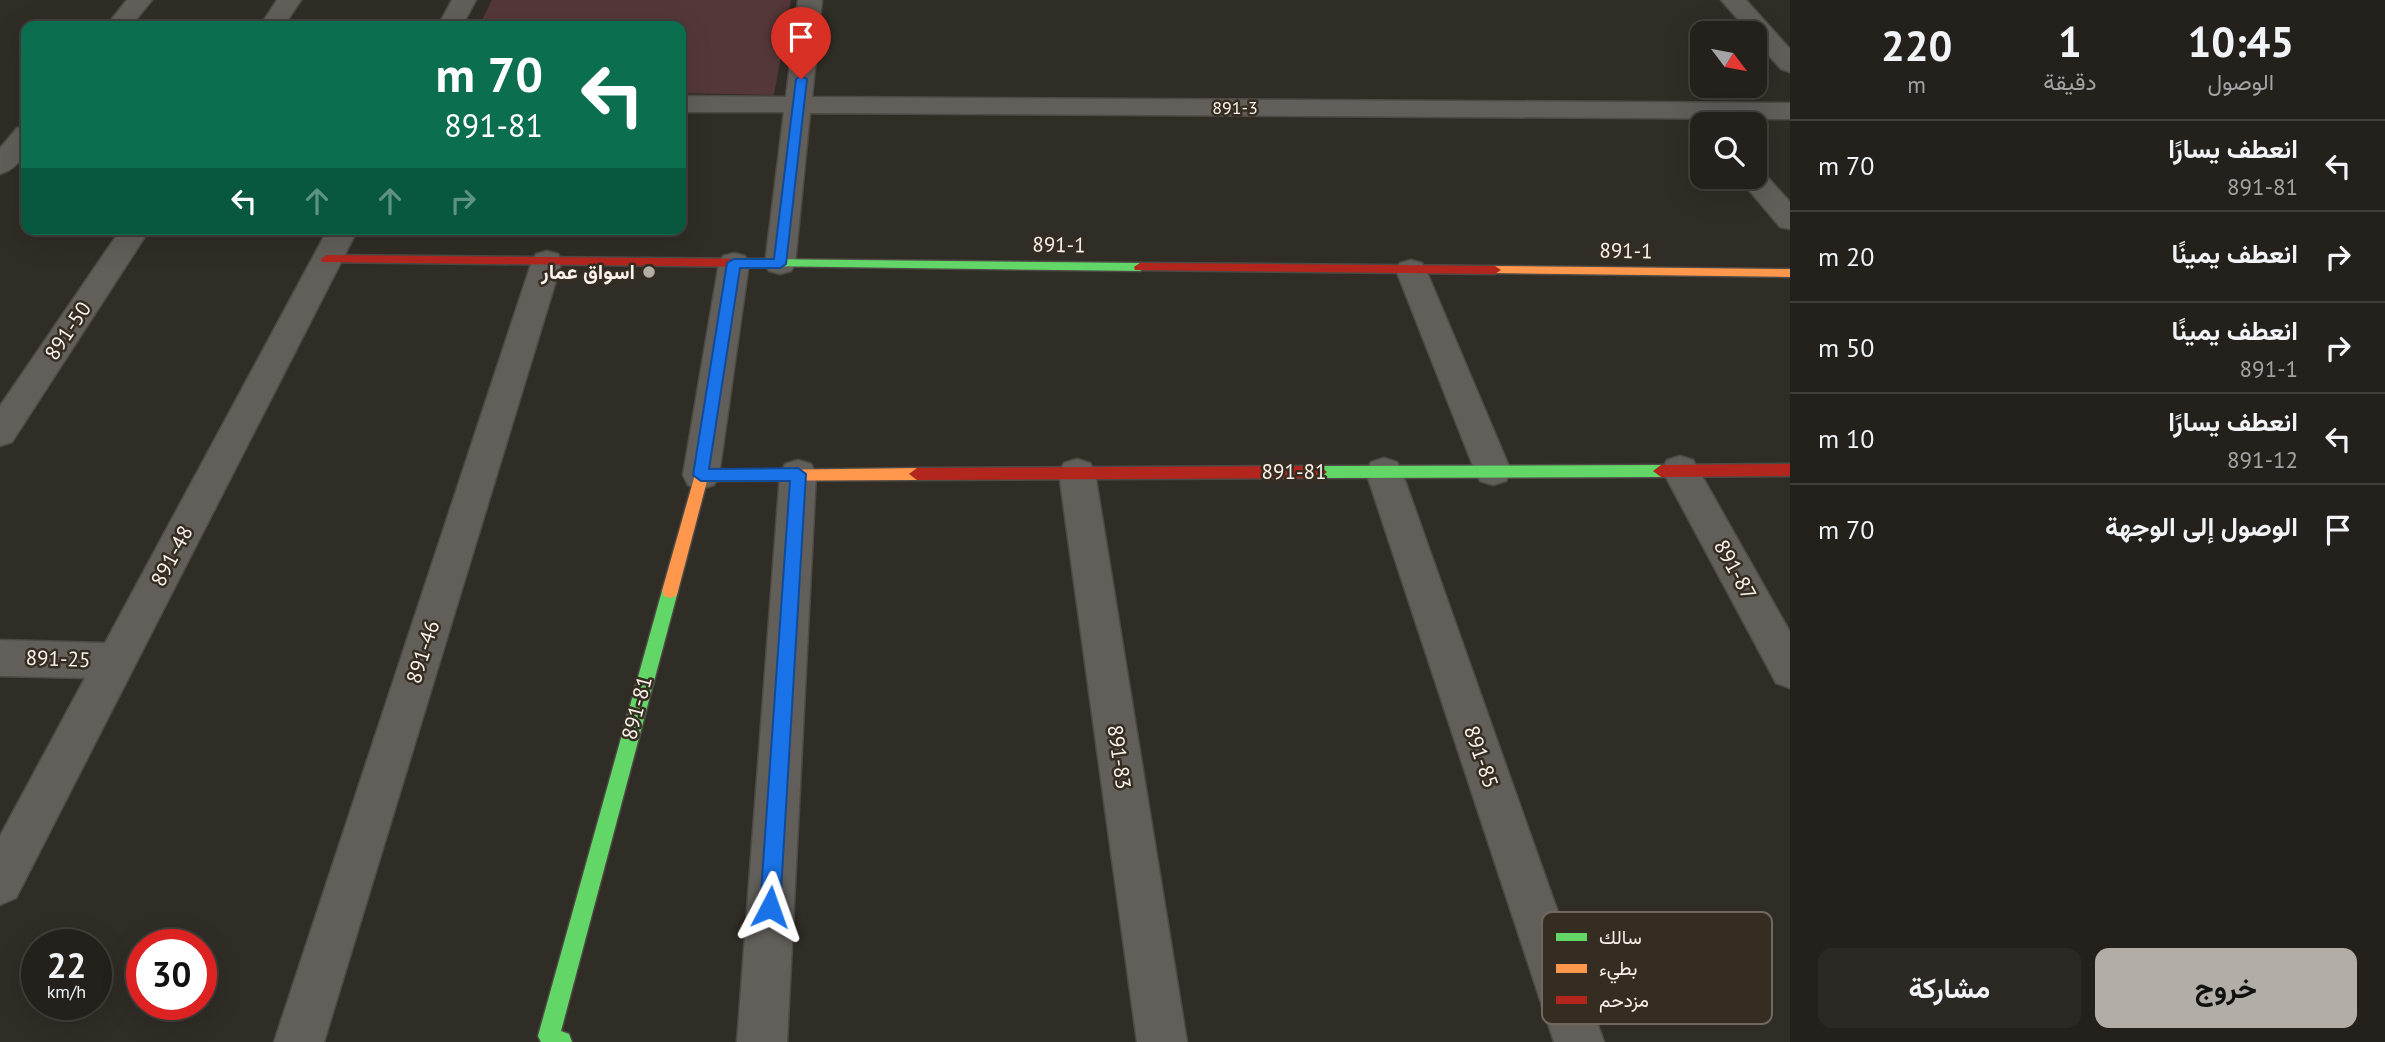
<!DOCTYPE html>
<html lang="ar">
<meta charset="utf-8">
<style>
:root{--surface:#24211c;--page:#2c2925;--text:#f1f3f6;--muted:#a3a3a3;--line:#413e3b;--accent:#b3ada7}
body{margin:0;font-family:"PT Sans",Vazirmatn,sans-serif;background:var(--page);color:var(--text);direction:rtl;height:100vh;display:flex;flex-direction:column;font-size:26px;white-space:nowrap}
*{box-sizing:border-box;margin:0}
p{font-size:23px;color:var(--muted)}
.icon{flex:none;width:38px;height:38px;fill:none;stroke:currentColor;stroke-width:2;stroke-linecap:round;stroke-linejoin:round}
.map{position:relative;flex:1;overflow:hidden;direction:ltr}
.side{display:flex;flex-direction:column;background:var(--surface);width:595px}
.side>*{flex:none}
.banner{position:absolute;left:21px;top:21px;width:665px;height:214px;border-radius:14px;box-shadow:0 7px 28px #0002,0 0 0 2px var(--line);direction:rtl;background:#0b6e4f;color:#fff;overflow:hidden}
.needle{width:46px;rotate:122deg}
.controls{position:absolute;left:1690px;top:21px;display:grid;gap:14px}
.controls a{display:grid;place-items:center;width:77px;height:77px;border-radius:14px;background:var(--surface);box-shadow:0 7px 28px #0002,0 0 0 2px var(--line);font-size:35px}
.speed{position:absolute;left:21px;top:929px;display:flex;gap:14px;font-size:35px;font-weight:700;text-align:center}
.speed>*{display:grid;place-content:center;width:91px;height:91px;border-radius:50%;background:var(--surface);box-shadow:0 7px 28px #0002,0 0 0 2px var(--line);line-height:1}
.speed small{font-size:18px;font-weight:400}
.speed .limit{border:10px solid #d22;background:#fff;color:#111}
.pin{position:absolute;display:grid;place-items:center;width:60px;height:60px;color:#fff;margin:-72px -30px;border-radius:50% 50% 50% 0;rotate:-45deg;box-shadow:0 0 7px #0007}
.pin .icon{rotate:45deg}
.me{position:absolute;width:77px;margin:-38px;rotate:4deg;stroke-linejoin:round;filter:drop-shadow(0 0 5px #0008)}
.turn{display:flex;align-items:center;gap:24px;height:147px;padding:0 28px;font-size:32px}
.turn .icon{width:91px;height:91px;stroke-width:2.5}
.turn b{display:block;font-size:49px;line-height:60px}
.lanes{display:flex;align-items:center;height:66px;padding:0 28px;background:#0003;justify-content:center;gap:35px;direction:ltr}
.lanes .off{opacity:.35}
.eta{display:flex;justify-content:space-evenly;align-items:center;height:119px;text-align:center}
.eta b{font-size:42px;font-weight:700;line-height:49px}
.action{display:flex;gap:14px;margin-top:auto;padding:14px 28px}
.action a{flex:1;height:80px;border-radius:14px;background:var(--accent);color:#111;font-size:28px;font-weight:700;line-height:80px;text-align:center}
.action a+a{background:var(--page);color:var(--text)}
ul{padding:0;list-style:none}
li{display:flex;align-items:center;gap:21px;height:91px;padding:0 28px;border-top:2px solid var(--line)}
li div{flex:1}
li b{display:block;font-size:26px}
li em{font-style:normal}
main{display:flex;flex:1;min-height:0}
.map>svg:first-child{display:block}
</style>
<main>
<section class="side">
<div class="eta">
<div><b>10:45</b><p>الوصول</p></div>
<div><b>1</b><p>دقيقة</p></div>
<div><b>220</b><p>m</p></div>
</div>
<ul>
<li><svg class="icon" aria-label="left" viewBox="0 0 24 24"><path d="M17 20v-9H6M10 6l-5 5 5 5"/></svg><div><b>انعطف يسارًا</b><p>891-81</p></div><em>70 m</em></li>
<li><svg class="icon" aria-label="right" viewBox="0 0 24 24"><path d="M7 20v-9h11M14 6l5 5-5 5"/></svg><div><b>انعطف يمينًا</b></div><em>20 m</em></li>
<li><svg class="icon" aria-label="right" viewBox="0 0 24 24"><path d="M7 20v-9h11M14 6l5 5-5 5"/></svg><div><b>انعطف يمينًا</b><p>891-1</p></div><em>50 m</em></li>
<li><svg class="icon" aria-label="left" viewBox="0 0 24 24"><path d="M17 20v-9H6M10 6l-5 5 5 5"/></svg><div><b>انعطف يسارًا</b><p>891-12</p></div><em>10 m</em></li>
<li><svg class="icon" aria-label="arrive" viewBox="0 0 24 24"><path d="M6 21V4h12l-3 4 3 4H6"/></svg><div><b>الوصول إلى الوجهة</b></div><em>70 m</em></li>
</ul>
<div class="action"><a>خروج</a><a>مشاركة</a></div>
</section>
<div class="map">
<svg width="1790" height="1042" viewBox="0 0 1790 1042">
<rect width="100%" height="100%" fill="#302c26"/>
<!-- green -->
<path fill="#543839" d="M 492,0 L 791,0 L 774,95 L 681,93 L 681,26 L 479,26 Z"/>
<g fill="none" stroke-linecap="round" stroke-linejoin="round">
<defs>
<g id="street">
<path d="M 127,0 L 152,0 L 131,26 L 106,26 Z"/>
<path d="M 277,0 L 301,0 L 284,26 L 260,26 Z"/>
<path d="M 452,0 L 476,0 L 462,26 L 438,26 Z"/>
<path d="M 798,0 L 822,0 L 812,97 L 1790,103 L 1790,119 L 810,113 L 795,264 L 791,271 L 780,274 L 769,271 L 765,264 L 784,112 L 681,112 L 681,96 L 786,97 Z"/>
<path d="M 1721,0 L 1746,0 L 1790,49 L 1790,72 L 1781,69 L 1755,40 L 1755,33 L 1750,33 Z"/>
<path d="M 26,126 C 27,147 24,167 0,174 L 0,148 L 17,128 Z"/>
<path d="M 1755,169 L 1762,171 L 1790,202 L 1790,229 L 1780,227 L 1738,177 L 1755,177 Z"/>
<path d="M 121,229 L 150,229 L 12,442 L 0,446 L 0,406 Z"/>
<path d="M 328,229 L 358,229 L 16,898 L 0,905 L 0,836 L 85,678 L 0,676 L 0,640 L 105,643 Z"/>
<path d="M 547,251 L 558,254 L 562,261 L 324,1042 L 274,1042 L 532,261 L 536,254 Z"/>
<path d="M 734,253 L 745,256 L 749,263 L 719,475 L 714,485 L 701,489 L 688,485 L 683,475 L 719,263 L 723,256 Z"/>
<path d="M 1411,260 L 1422,263 L 1426,270 L 1511,471 L 1506,481 L 1493,485 L 1480,481 L 1475,471 L 1396,270 L 1400,263 Z"/>
<path d="M 1680,456 L 1693,460 L 1790,632 L 1790,688 L 1776,683 L 1662,470 L 1667,460 Z"/>
<path d="M 1384,458 L 1397,462 L 1402,472 L 1604,1042 L 1554,1042 L 1366,472 L 1371,462 Z"/>
<path d="M 1077,459 L 1090,463 L 1095,473 L 1187,1042 L 1137,1042 L 1059,473 L 1064,463 Z"/>
<path d="M 798,460 L 811,464 L 816,474 L 787,1042 L 737,1042 L 780,474 L 785,464 Z"/>
</g>
<g id="fast">
<path d="M 761,259 L 1140,263 L 1146,267 L 1140,271 L 756,266 L 755,263 Z"/>
<path d="M 1661,465 L 1669,471 L 1661,477 L 1319,478 L 1311,472 L 1319,466 Z"/>
<path d="M 670,584 L 676,586 L 678,591 L 561,1031 L 569,1034 L 572,1042 L 541,1042 L 538,1036 L 662,591 L 664,586 Z"/>
</g>
<g id="slow">
<path d="M 1495,266 L 1790,269 L 1790,277 L 1490,273 L 1490,267 Z"/>
<path d="M 917,468 L 925,474 L 917,480 L 707,481 L 678,591 L 676,596 L 670,598 L 664,596 L 662,591 L 696,471 Z"/>
</g>
<g id="jam">
<path d="M 327,255 L 761,259 L 767,263 L 761,267 L 322,262 L 321,259 Z"/>
<path d="M 1140,263 L 1495,266 L 1501,270 L 1495,274 L 1135,270 L 1134,267 Z"/>
<path d="M 1790,464 L 1790,476 L 1661,477 L 1653,471 L 1661,465 Z"/>
<path d="M 1319,466 L 1327,472 L 1319,478 L 917,480 L 909,474 L 917,468 Z"/>
</g>
</defs>
<!-- street casing -->
<use href="#street" stroke="#4d4944" stroke-width="3"/>
<!-- fast casing -->
<use href="#fast" stroke="#4d4944" stroke-width="3"/>
<!-- slow casing -->
<use href="#slow" stroke="#4d4944" stroke-width="3"/>
<!-- jam casing -->
<use href="#jam" stroke="#4d4944" stroke-width="3"/>
<!-- street -->
<use href="#street" fill="#625e5a" fill-rule="evenodd"/>
<!-- fast -->
<use href="#fast" fill="#63d668" fill-rule="evenodd"/>
<!-- slow -->
<use href="#slow" fill="#ff974d" fill-rule="evenodd"/>
<!-- jam -->
<use href="#jam" fill="#b3261e" fill-rule="evenodd"/>
</g>
<!-- route -->
<path fill="#1a73e8" stroke="#114b97" stroke-width="2" d="M 801,76 L 807,79 L 786,264 L 780,268 L 740,268 L 709,469 L 798,468 L 806,474 L 780,907 L 777,914 L 770,917 L 763,914 L 760,907 L 790,481 L 701,481 L 693,475 L 727,263 L 734,259 L 774,259 L 796,79 Z"/>
<!-- markers -->
<circle fill="#b3ada7" stroke="#352d21" stroke-width="2.5" cx="649" cy="272" r="7"/>
<g text-anchor="middle" stroke-width="5" stroke-linejoin="round" paint-order="stroke">
<!-- far-street labels -->
<g font-size="18" fill="#f9f3ec" stroke="#352d21">
<text x="1235" y="114">891-3</text>
</g>
<!-- street labels -->
<g font-size="21" fill="#f9f3ec" stroke="#352d21">
<text transform="translate(1059 245) rotate(1)" y="7">891-1</text>
<text transform="translate(1626 251) rotate(1)" y="7">891-1</text>
<text transform="translate(68 331) rotate(-56)" y="7">891-50</text>
<text x="1294" y="479">891-81</text>
<text transform="translate(172 556) rotate(-62)" y="7">891-48</text>
<text transform="translate(1735 570) rotate(61)" y="7">891-87</text>
<text transform="translate(423 652) rotate(-72)" y="7">891-46</text>
<text transform="translate(58 659) rotate(2)" y="7">891-25</text>
<text transform="translate(637 708) rotate(-75)" y="7">891-81</text>
<text transform="translate(1119 757) rotate(82)" y="7">891-83</text>
<text transform="translate(1481 757) rotate(71)" y="7">891-85</text>
</g>
<!-- poi labels -->
<g font-size="21" font-weight="bold" fill="#f9f3ec" stroke="#352d21" text-anchor="end">
<text x="635" y="279">اسواق عمار</text>
</g>
</g>
<!-- legend -->
<rect x="1542" y="912" width="230" height="112" rx="10" fill="#352d21" stroke="#70685e" stroke-width="2"/>
<rect x="1556" y="933" width="31" height="8" fill="#63d668"/>
<rect x="1556" y="964" width="31" height="9" fill="#ff974d"/>
<rect x="1556" y="996" width="31" height="8" fill="#b3261e"/>
<g font-size="19" fill="#f9f3ec">
<text x="1599" y="944">سالك</text>
<text x="1599" y="975">بطيء</text>
<text x="1599" y="1007">مزدحم</text>
</g>
</svg>
<div class="controls">
<a><svg class="needle" viewBox="-14 -14 28 28"><path d="M0-13l5 13h-10z" fill="#e53935"/><path d="M0 13l5-13h-10z" fill="#a3a3a3"/></svg></a>
<a><svg class="icon" aria-label="search" viewBox="0 0 24 24"><circle cx="10" cy="10" r="6"/><path d="M15 15l6 6"/></svg></a>
</div>
<div class="speed"><div>22<small>km/h</small></div><div class="limit">30</div></div>
<div class="pin" style="left:801px;top:79px;background:#d93025"><svg class="icon" aria-label="arrive" viewBox="0 0 24 24"><path d="M6 21V4h12l-3 4 3 4H6"/></svg></div>
<svg class="me" style="left:770px;top:907px" viewBox="-20 -20 40 40"><path d="M0-17L14 15 0 8-14 15z" fill="#1a73e8" stroke="#fff" stroke-width="4"/></svg>
<div class="banner">
<div class="turn"><svg class="icon" aria-label="left" viewBox="0 0 24 24"><path d="M17 20v-9H6M10 6l-5 5 5 5"/></svg><div><b>70 m</b>891-81</div></div>
<div class="lanes"><svg class="icon" aria-label="left" viewBox="0 0 24 24"><path d="M17 20v-9H6M10 6l-5 5 5 5"/></svg><svg class="icon off" aria-label="ahead" viewBox="0 0 24 24"><path d="M12 20V5M6 11l6-6 6 6"/></svg><svg class="icon off" aria-label="ahead" viewBox="0 0 24 24"><path d="M12 20V5M6 11l6-6 6 6"/></svg><svg class="icon off" aria-label="right" viewBox="0 0 24 24"><path d="M7 20v-9h11M14 6l5 5-5 5"/></svg></div>
</div>
</div>
</main>
